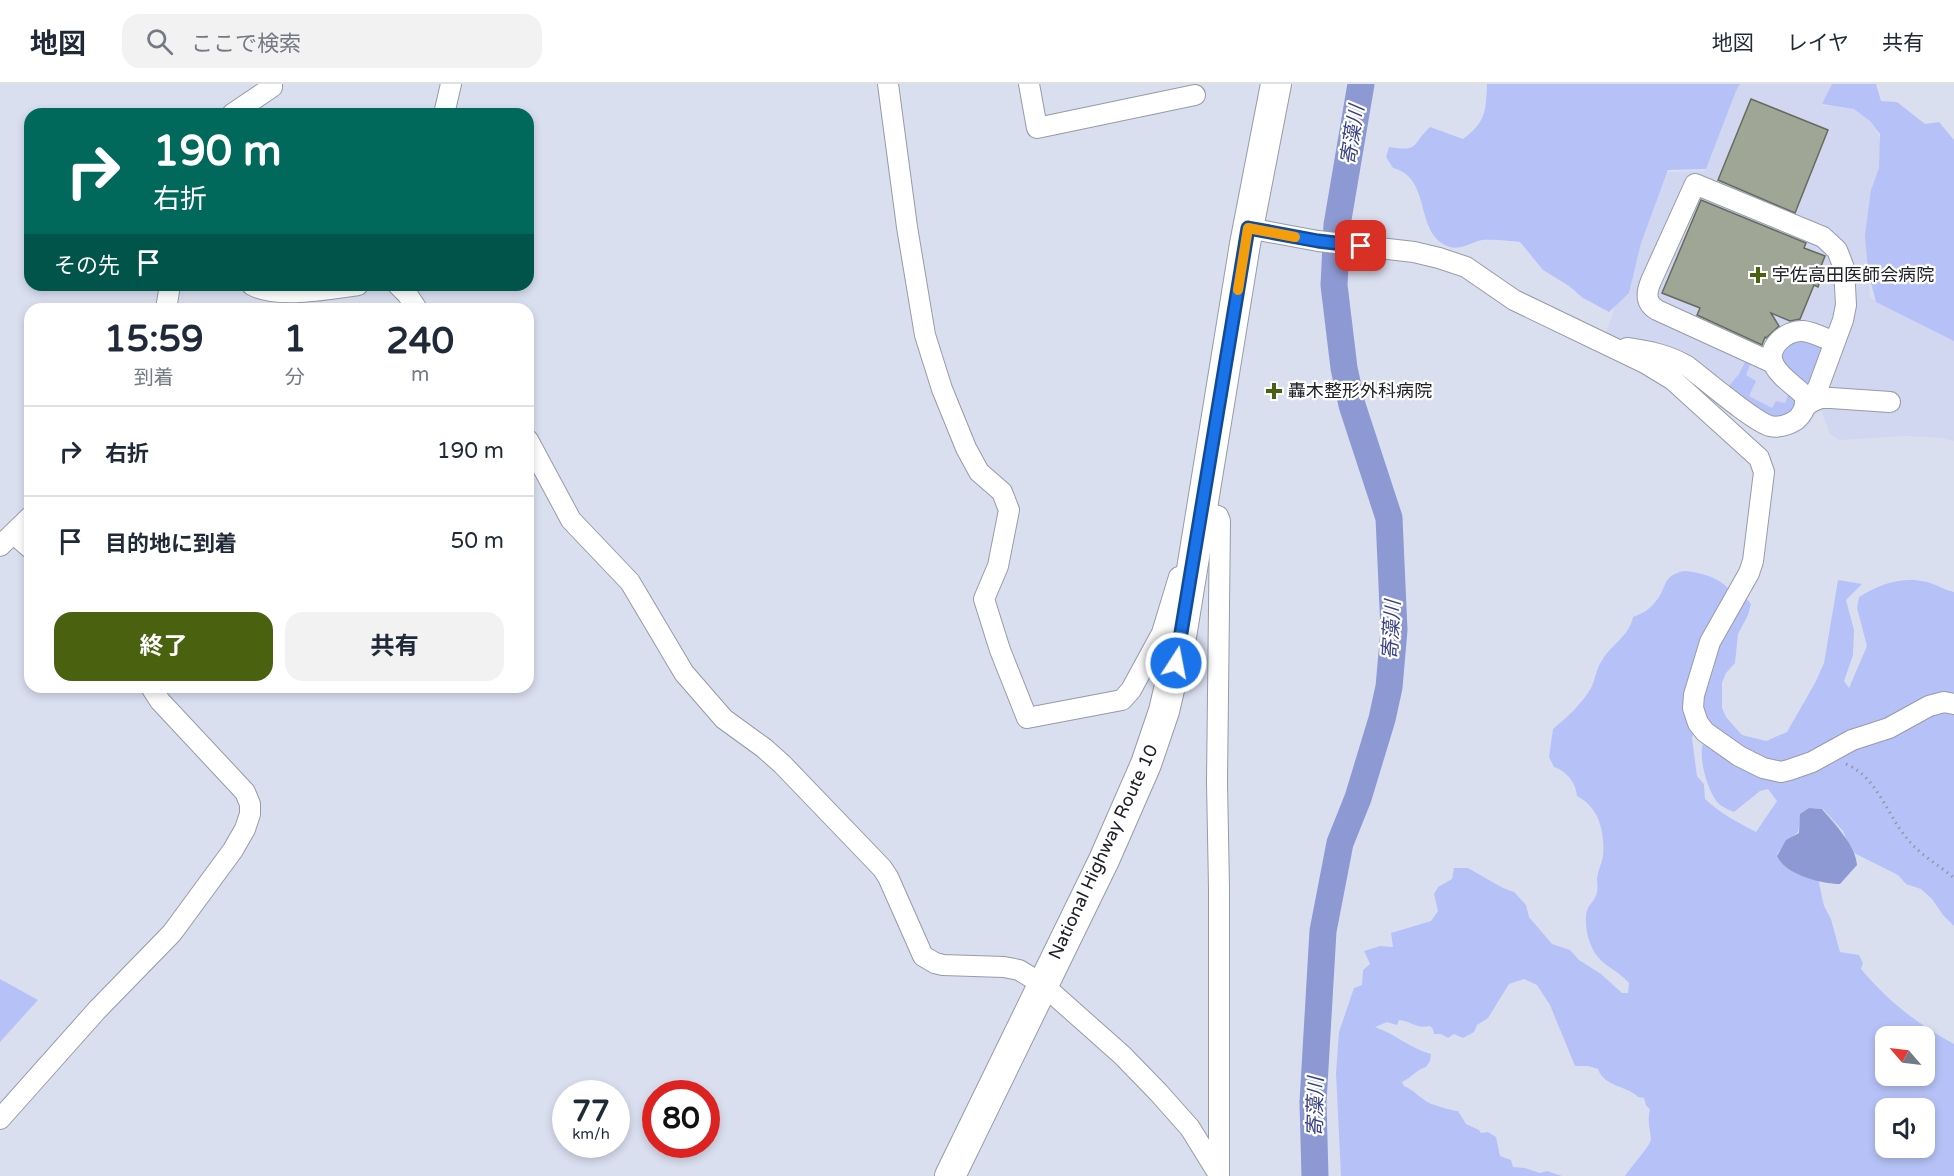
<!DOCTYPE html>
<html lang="ja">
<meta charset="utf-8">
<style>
:root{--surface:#fff;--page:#f2f2f3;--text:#1f2937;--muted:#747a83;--line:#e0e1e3;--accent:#4a6210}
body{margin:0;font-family:"Varela Round","Noto Sans JP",sans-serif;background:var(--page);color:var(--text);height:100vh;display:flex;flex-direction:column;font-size:22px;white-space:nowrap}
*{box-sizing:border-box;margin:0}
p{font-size:20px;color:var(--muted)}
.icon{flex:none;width:33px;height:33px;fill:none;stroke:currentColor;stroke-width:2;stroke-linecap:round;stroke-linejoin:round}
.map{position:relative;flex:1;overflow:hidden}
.drawer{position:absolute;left:24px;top:219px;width:510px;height:390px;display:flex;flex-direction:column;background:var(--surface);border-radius:18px;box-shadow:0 3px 9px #0003}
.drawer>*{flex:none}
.guide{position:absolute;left:24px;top:24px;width:510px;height:183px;border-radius:18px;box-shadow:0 3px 9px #0003;background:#00695c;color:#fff;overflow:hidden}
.needle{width:39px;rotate:298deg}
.controls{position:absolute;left:1875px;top:942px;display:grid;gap:12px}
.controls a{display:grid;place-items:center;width:60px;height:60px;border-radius:12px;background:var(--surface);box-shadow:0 3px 9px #0003;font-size:30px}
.speed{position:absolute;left:552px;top:996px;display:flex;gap:12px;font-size:30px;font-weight:700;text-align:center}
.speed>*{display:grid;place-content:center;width:78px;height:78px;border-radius:50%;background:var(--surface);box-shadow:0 3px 9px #0003;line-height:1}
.speed small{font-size:15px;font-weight:400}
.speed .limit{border:9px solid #d22;background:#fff;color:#111}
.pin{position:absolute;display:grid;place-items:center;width:51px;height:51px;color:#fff;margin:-26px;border-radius:12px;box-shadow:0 3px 9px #0006}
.me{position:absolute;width:66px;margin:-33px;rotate:11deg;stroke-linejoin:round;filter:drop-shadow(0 0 4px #0008)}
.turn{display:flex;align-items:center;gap:21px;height:126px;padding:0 30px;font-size:27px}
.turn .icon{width:78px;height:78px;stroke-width:2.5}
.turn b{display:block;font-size:42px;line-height:51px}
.then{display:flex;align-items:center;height:57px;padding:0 30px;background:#0003;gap:12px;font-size:22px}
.eta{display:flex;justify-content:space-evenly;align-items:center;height:102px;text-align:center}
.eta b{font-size:36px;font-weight:700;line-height:42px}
.cta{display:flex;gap:12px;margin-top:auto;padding:12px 30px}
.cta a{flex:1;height:69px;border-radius:18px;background:var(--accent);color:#fff;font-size:24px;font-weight:700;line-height:69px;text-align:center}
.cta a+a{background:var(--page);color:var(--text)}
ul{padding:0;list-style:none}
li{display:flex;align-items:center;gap:18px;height:90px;padding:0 30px;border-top:2px solid var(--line)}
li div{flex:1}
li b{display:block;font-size:22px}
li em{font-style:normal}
header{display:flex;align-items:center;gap:36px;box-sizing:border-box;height:84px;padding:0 30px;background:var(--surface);border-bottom:2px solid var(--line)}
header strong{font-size:28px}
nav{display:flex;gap:33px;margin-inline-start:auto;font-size:21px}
.search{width:420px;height:54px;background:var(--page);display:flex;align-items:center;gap:15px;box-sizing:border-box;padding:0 21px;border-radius:18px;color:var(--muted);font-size:22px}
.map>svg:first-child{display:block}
</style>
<header>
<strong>地図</strong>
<div class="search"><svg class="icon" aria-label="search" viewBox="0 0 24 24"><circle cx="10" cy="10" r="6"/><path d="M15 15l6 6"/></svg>ここで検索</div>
<nav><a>地図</a><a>レイヤ</a><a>共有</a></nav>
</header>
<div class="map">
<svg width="1954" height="1092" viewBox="0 0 1954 1092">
<rect width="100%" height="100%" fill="#dadff0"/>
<!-- built -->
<path fill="#d1d7f0" d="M 1738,0 L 1834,0 L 1822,22 L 1851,21 L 1867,33 L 1876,45 L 1880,55 L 1882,75 L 1866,144 L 1870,214 L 1954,257 L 1954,357 L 1943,354 L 1905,352 L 1839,356 L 1830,350 L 1821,327 L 1815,331 L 1808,342 L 1798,349 L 1780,353 L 1772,351 L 1673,285 L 1604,255 L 1633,169 L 1668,88 L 1705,87 Z"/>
<!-- green -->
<g fill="#b6c2f7" fill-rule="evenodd">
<path d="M 1487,0 L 1740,0 L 1736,7 L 1706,85 L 1668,86 L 1641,159 L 1629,209 L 1609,228 L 1583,214 L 1569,202 L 1543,186 L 1520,158 C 1508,157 1495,155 1482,156 C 1472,158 1461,166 1450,163 C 1413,151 1433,94 1393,84 L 1386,73 L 1389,63 C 1420,68 1411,61 1430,43 L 1463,55 C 1486,38 1486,27 1487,0 Z"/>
<path d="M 1832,0 L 1876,0 L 1881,17 L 1897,18 L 1925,40 L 1939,38 L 1954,56 L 1954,257 L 1876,218 L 1868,188 L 1865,151 L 1871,106 L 1879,84 L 1880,50 L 1870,37 L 1854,25 L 1822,20 Z"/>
<path d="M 1805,255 L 1823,264 L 1810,299 L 1807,299 L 1785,283 L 1779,268 L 1789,257 Z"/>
<path d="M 1745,278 L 1750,281 L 1746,291 L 1756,297 L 1749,312 L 1772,324 L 1776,317 L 1785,319 L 1789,309 C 1798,318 1795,323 1789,333 L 1769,333 L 1728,303 L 1739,290 Z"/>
<path d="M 1684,487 C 1699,488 1724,494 1731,509 L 1698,573 L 1690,615 L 1690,628 L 1694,638 L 1694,647 L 1692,654 L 1697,692 L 1704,700 L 1705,715 C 1721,730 1737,738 1756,748 L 1777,717 L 1768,705 L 1760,707 L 1734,728 C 1727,725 1719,722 1715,715 C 1707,703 1697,671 1704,657 C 1705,654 1708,652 1709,649 L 1700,633 L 1699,611 L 1712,559 L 1741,513 L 1746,514 L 1751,520 L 1748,531 L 1738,550 L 1735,579 L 1726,589 L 1722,599 L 1722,624 L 1726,633 L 1742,651 L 1766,657 L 1787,648 L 1815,599 L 1824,579 L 1838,496 L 1862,500 L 1846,516 L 1854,546 L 1853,571 L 1844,597 L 1849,604 L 1867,562 L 1857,524 L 1859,513 C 1879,500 1903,492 1927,498 C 1936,500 1944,506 1954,508 L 1954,842 L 1943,831 L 1932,815 L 1921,805 L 1906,800 L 1898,791 L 1852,768 L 1843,747 L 1823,725 L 1809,724 L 1801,730 L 1798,748 L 1786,758 L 1777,770 C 1783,787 1802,790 1818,794 L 1824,822 L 1831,835 L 1840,868 L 1859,871 L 1863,879 L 1861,885 C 1889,918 1916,939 1954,960 L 1954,1092 L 1625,1092 C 1630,1084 1651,1061 1651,1055 C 1650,1045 1647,1036 1650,1026 L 1646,1021 L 1644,1014 L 1638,1013 C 1628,1002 1604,1003 1598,985 L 1588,982 L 1575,982 L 1550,921 L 1537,901 L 1524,895 L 1509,900 L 1488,934 L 1477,941 L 1474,948 L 1463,954 L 1454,950 L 1448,954 L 1441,950 L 1434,950 L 1433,945 L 1430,942 C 1415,945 1412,937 1399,936 L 1397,941 L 1387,938 L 1375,943 C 1395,950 1410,964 1431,970 L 1430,977 L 1426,983 C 1416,986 1411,994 1402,998 L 1404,1002 C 1414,1006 1420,1014 1429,1019 C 1434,1021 1453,1027 1458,1027 L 1466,1040 L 1479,1046 L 1481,1049 L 1488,1048 L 1496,1053 L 1500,1072 L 1511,1076 L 1513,1083 L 1525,1084 L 1540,1089 L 1547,1087 L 1562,1092 L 1341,1092 L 1336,989 L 1339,948 L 1354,904 L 1362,901 L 1363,886 L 1370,880 L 1364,867 L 1380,862 L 1393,863 L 1391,849 L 1431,837 L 1438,827 L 1434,810 L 1438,803 L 1452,795 L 1454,784 L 1468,784 L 1503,804 L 1514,808 L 1526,821 L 1529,833 L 1552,860 L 1570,866 L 1579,876 L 1601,890 L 1622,909 L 1628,909 L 1629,899 C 1614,882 1597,882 1589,856 C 1586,847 1584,832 1588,824 C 1591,819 1596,814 1597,808 C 1598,804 1597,799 1597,794 C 1598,786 1602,779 1603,772 C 1605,748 1599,723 1577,712 C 1576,698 1566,687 1554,683 L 1549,673 L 1553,645 C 1567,633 1581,621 1591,604 C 1595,596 1596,586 1601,578 C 1610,561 1629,553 1633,533 C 1642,530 1650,525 1656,517 C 1668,503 1661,492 1684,487 ZM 1886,952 L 1924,952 L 1924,992 L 1886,992 ZM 1886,1024 L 1924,1024 L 1924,1064 L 1886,1064 Z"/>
<path d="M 0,895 L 38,916 L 0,958 Z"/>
</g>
<!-- water -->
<path fill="#8d99d2" d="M 1809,724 L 1822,725 C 1834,739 1856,762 1857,781 L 1840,800 C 1820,800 1785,790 1777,772 L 1786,756 L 1799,749 L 1800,730 Z"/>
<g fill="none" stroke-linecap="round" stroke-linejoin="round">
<!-- river -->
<path stroke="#8d99d2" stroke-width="27" d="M 1315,1092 L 1313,1018 L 1323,847 L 1340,759 L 1358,714 L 1382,635 L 1389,603 L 1394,546 L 1389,434 L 1352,321 L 1344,284 L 1334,201 L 1337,141 L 1361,0"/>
</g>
<!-- building -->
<g fill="#9fa695" stroke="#666c5d" stroke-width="1.5">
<path d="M 1751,15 L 1828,46 L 1795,129 L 1718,96 Z"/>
<path d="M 1701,116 L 1806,159 L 1804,164 L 1825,172 L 1818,190 L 1822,191 L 1818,203 L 1814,201 L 1800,235 L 1790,237 L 1771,229 L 1779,242 L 1766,254 L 1765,253 L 1762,261 L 1697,231 L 1700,224 L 1662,209 Z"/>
</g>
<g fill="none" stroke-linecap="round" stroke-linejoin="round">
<defs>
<g id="minor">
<path d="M 888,0 L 907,143 L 925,251 L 942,305 L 966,364 L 979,388 L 1002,408 L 1009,426 L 998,482 L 984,515 L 1000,566 L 1027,634 L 1122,616 L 1131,606 L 1162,549 L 1179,493"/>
<path d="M 1029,0 L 1037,44 L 1195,11"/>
<path d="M 232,30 L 272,3 L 272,0"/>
<path d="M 444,30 L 451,0"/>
<path d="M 1248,144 L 1318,157 L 1414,168 L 1439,174 L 1466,183 L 1514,216 L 1645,279 L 1673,296 L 1759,374 L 1764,388 L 1753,477 L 1749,489 L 1710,558 L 1694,611 L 1693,624 L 1698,639 L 1705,648 L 1739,672 L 1763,684 L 1781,688 L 1789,686 L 1812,678 L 1852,656 L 1889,644 L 1929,622 L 1944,618 L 1954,620"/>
<path d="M 252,201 C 276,215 331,205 358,201"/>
<path d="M 398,201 L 407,210 L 417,225"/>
<path d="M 166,225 L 170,201"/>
<path d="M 1627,264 C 1649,267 1668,271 1687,282 C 1703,294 1754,338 1770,342 C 1779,344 1788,341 1796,336 C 1804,329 1807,321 1804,311 C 1794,301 1780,293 1774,281 C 1765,264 1786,246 1803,247 C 1813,248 1824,254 1834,258"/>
<path d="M 1773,279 L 1657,226 C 1645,219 1646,209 1651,197 L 1695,100 L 1823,153 L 1837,166 L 1844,184 L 1846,221 L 1843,236 L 1819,301 L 1811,318 L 1805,323"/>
<path d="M 1811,318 L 1821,314 L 1831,314 L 1890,318"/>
<path d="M 528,356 L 571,436 L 630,498 L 684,589 L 724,635 L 764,664 L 782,680 L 882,784 L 888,793 L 923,872 L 935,879 L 943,881 L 1004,883 L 1019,886 L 1042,900 L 1122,971 L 1158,1008 L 1190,1044 L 1219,1091"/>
<path d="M 1198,437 L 1202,428 L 1218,432 L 1220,437 L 1217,698 L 1219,804 L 1219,1092"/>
<path d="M 14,450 L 30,464"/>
<path d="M 0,462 L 30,433"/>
<path d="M 0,1035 L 97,926 L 172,849 L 233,766 L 245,745 L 250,730 L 250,720 L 245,708 L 160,617 L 151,603"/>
</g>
<path id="highway" d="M 950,1092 L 1104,776 L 1146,680 L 1164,627 L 1180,559 L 1245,160 L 1276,0"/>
</defs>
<!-- minor casing -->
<use href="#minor" stroke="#969aaa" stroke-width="22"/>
<!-- highway casing -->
<use href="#highway" stroke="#969aaa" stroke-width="32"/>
<!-- path -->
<path stroke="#9397a4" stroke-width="3" stroke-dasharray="1.5 4.5" stroke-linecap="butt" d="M 1846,680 C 1879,694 1887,733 1910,758 C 1922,772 1940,782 1954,794"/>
<!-- minor -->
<use href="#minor" stroke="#fff" stroke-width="20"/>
<!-- highway -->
<use href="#highway" stroke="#fff" stroke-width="30"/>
</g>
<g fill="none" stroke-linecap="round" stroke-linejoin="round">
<defs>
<path id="route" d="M 1176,579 L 1248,144 L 1318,157 L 1361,162"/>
</defs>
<!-- route casing -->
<use href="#route" stroke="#114b97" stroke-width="15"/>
<!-- route -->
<use href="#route" stroke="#1a73e8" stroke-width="10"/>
<!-- slow -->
<path stroke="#f59e0b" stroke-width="10" d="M 1238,206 L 1248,144 L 1295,153"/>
</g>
<!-- markers -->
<g fill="#4a6210" stroke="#fff" stroke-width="2">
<path d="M1755 182h6v6h6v6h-6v6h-6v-6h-6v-6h6z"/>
<path d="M1271 298h6v6h6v6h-6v6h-6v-6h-6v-6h6z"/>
</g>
<g text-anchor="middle" stroke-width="4.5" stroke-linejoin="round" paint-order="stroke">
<!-- poi labels -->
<g font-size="18" fill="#212229" stroke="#fff" text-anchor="start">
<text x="1772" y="197">宇佐高田医師会病院</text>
<text x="1288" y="313">轟木整形外科病院</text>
</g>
<!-- street labels -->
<g font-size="18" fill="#212229" stroke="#fff">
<text transform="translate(1103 768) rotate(-65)" y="6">National Highway Route 10</text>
</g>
<!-- water labels -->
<g font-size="20" font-style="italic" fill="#3a4287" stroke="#fff">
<text transform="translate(1352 51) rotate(-81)" y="7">寄藻川</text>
<text transform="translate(1391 546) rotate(-87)" y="7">寄藻川</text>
<text transform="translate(1315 1023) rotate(-89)" y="7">寄藻川</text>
</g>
</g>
</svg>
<div class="controls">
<a><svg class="needle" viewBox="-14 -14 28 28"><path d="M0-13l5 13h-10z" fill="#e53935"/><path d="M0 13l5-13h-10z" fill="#747a83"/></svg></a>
<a><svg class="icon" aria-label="sound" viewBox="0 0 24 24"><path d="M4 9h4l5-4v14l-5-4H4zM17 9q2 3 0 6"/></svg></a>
</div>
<div class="speed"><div>77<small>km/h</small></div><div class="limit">80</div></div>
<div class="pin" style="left:1361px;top:162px;background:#d93025"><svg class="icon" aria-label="arrive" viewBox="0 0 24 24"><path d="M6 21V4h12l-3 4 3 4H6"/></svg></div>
<svg class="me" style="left:1176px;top:579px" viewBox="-20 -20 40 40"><circle r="17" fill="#1a73e8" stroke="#fff" stroke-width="3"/><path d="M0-11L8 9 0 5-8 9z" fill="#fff"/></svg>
<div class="guide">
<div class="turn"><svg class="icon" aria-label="right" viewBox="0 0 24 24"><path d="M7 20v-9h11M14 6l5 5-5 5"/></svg><div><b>190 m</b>右折</div></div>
<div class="then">その先<svg class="icon" aria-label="arrive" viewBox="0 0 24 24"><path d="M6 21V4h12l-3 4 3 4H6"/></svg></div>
</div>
<section class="drawer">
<div class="eta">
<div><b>15:59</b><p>到着</p></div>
<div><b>1</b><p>分</p></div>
<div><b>240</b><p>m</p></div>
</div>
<ul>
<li><svg class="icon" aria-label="right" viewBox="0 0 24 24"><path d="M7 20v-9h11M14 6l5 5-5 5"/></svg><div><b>右折</b></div><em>190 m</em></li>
<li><svg class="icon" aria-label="arrive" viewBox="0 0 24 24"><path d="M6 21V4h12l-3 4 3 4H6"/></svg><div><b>目的地に到着</b></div><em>50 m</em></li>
</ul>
<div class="cta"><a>終了</a><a>共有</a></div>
</section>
</div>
